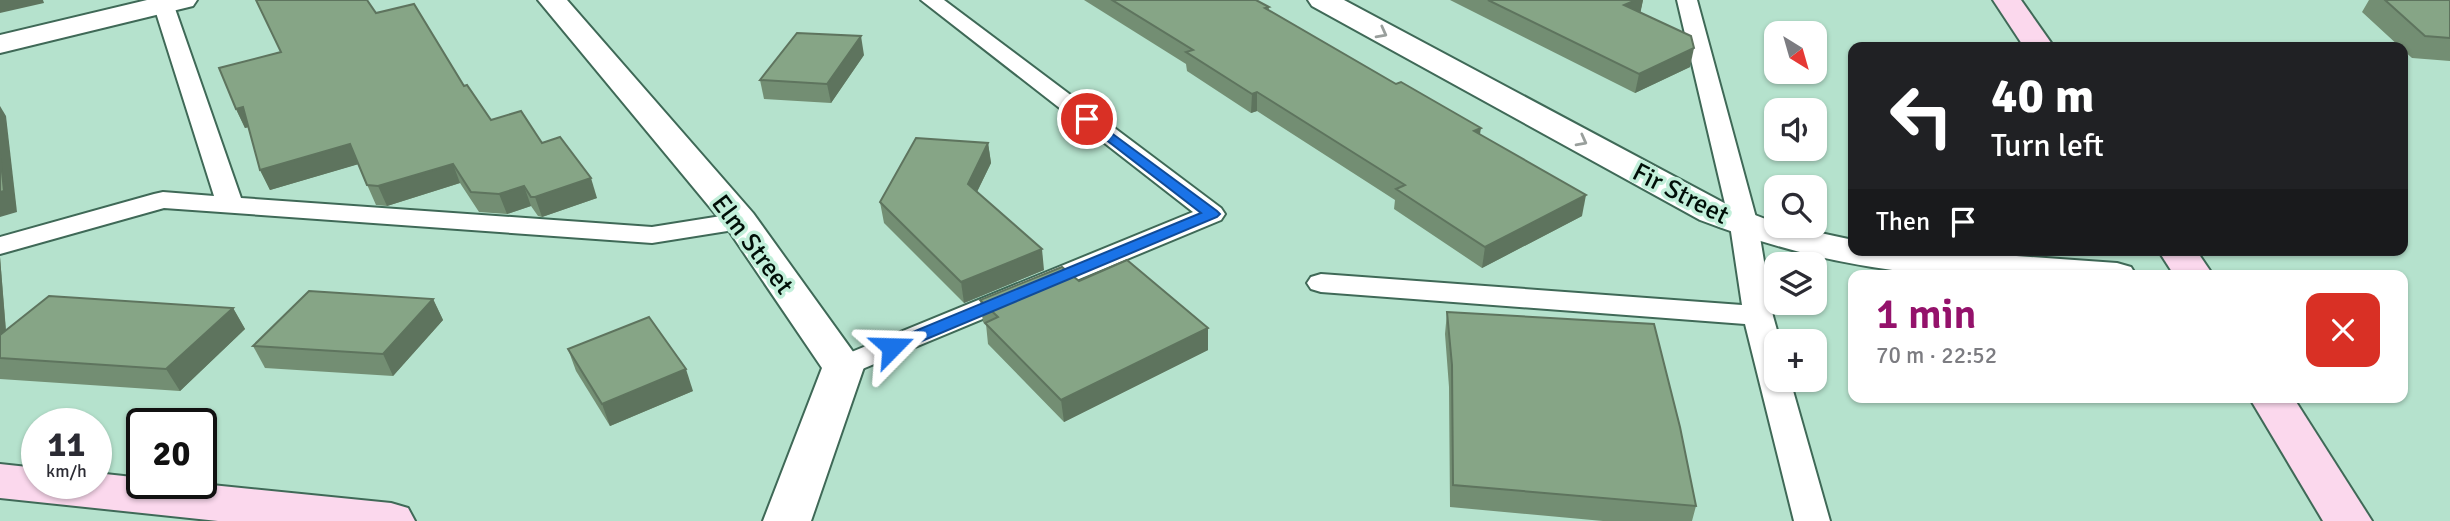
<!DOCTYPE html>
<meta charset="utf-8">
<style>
:root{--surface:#fff;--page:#f7f7f7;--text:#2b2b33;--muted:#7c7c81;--accent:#94126b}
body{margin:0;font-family:Signika,sans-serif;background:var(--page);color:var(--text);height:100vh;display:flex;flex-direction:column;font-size:26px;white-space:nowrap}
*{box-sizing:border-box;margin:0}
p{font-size:23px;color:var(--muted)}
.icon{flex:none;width:38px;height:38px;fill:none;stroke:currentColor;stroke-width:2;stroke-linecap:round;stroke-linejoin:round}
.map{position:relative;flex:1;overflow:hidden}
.side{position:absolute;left:1848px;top:270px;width:560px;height:133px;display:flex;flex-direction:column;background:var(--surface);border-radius:14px;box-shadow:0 2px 5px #0004}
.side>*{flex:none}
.top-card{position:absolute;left:1848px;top:42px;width:560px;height:214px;border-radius:14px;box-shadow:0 2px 5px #0004;background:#202124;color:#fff;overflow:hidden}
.needle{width:46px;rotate:143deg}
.controls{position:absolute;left:1764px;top:21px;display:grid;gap:14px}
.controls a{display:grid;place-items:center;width:63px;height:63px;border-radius:14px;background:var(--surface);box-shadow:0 2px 5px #0004;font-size:35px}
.speed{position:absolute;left:21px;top:408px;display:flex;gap:14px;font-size:35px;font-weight:700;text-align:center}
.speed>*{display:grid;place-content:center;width:91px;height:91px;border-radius:50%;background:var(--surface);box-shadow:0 2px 5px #0004;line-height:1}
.speed small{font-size:18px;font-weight:400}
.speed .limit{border:4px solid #111;border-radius:10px;background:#fff;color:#111}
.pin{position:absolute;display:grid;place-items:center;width:60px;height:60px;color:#fff;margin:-30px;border:4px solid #fff;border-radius:50%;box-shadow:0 2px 7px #0007}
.me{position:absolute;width:77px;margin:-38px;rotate:68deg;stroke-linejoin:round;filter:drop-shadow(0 0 5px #0008)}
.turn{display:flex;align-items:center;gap:24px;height:147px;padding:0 28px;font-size:32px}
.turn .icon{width:91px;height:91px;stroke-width:2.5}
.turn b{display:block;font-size:49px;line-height:60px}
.then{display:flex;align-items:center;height:66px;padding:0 28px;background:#0003;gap:14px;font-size:26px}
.round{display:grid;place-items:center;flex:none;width:74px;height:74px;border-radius:14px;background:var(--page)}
.summary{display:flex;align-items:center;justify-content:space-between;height:119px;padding:0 28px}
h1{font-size:42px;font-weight:600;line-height:52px;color:var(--accent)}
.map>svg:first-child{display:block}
</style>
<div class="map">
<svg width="2450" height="521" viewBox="0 0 2450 521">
<rect width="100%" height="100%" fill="#b5e2cd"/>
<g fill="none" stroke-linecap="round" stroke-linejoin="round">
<defs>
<g id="service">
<path d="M 152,0 L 172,0 L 241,198 L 652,227 L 740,213 L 750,215 L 753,221 L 750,227 L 740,229 L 652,243 L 164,208 L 0,254 L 0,237 L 154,194 L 163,192 L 214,196 Z"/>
<path d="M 921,0 L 944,0 L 1221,208 L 1225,214 L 1221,220 L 843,377 L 832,374 L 828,367 L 832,360 L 1193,212 Z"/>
<path d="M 1677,0 L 1697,0 L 1758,225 L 1773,316 L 1780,341 L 1776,341 L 1776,380 L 1790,380 L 1830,521 L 1794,521 L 1745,324 L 1321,292 L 1311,289 L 1307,283 L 1311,277 L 1321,274 L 1742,305 L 1730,225 Z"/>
</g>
<g id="minor">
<path d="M 147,0 L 197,0 L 193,6 L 0,53 L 0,35 Z"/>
<path d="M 538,0 L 567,0 L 753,213 L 864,367 L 811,521 L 763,521 L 822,368 L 727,228 Z"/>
<path d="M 1308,0 L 1344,0 L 1726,204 L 1776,223 L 1776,226 L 1788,226 L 1853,240 L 1853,250 L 1931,250 L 2117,263 L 2131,267 L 2136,275 C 2073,275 2008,278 1944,275 C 1860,270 1778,250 1700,220 L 1312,6 Z"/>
</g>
<g id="secondary">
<path d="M 1993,0 L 2021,0 L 2054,47 L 2024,47 Z"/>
<path d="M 2158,250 L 2196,250 L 2213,275 L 2174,275 Z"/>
<path d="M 2249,397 L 2293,397 L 2372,521 L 2323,521 Z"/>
<path d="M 0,464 L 37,468 L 37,483 L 96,483 L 96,473 L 142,478 L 142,483 L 192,483 L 391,503 L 408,508 L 415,521 L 218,521 L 0,498 Z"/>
</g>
</defs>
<!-- service casing -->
<use href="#service" stroke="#3f6957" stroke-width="4"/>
<!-- minor casing -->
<use href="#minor" stroke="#3f6957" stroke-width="4"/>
<!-- secondary casing -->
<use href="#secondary" stroke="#3f6957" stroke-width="4"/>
<!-- service -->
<use href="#service" fill="#fff" fill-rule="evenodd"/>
<!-- minor -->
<use href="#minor" fill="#fff" fill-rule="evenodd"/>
<!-- secondary -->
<use href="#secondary" fill="#fbd8ed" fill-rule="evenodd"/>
</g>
<!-- wall -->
<g fill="#738e73">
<path d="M 1084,0 L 1256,0 L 1269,7 L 1269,10 L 1480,135 L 1582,216 L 1482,268 L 1394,209 L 1395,200 L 1257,111 L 1251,113 L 1187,71 L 1186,64 Z"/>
<path d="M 1450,0 L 1643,0 L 1640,13 L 1690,67 L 1635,93 Z"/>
<path d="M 2369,0 L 2450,0 L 2450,61 L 2412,58 L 2403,50 L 2403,47 L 2400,47 L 2362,12 Z"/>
<path d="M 376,13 L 464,86 L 491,120 L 542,143 L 597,198 L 542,217 L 538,216 L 531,206 L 507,214 L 479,212 L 460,183 L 387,206 L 376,205 L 358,164 L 270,190 L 260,170 L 249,127 L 245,128 L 236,109 L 281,52 Z"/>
<path d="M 864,55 L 831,103 L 764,99 L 760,80 Z"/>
<path d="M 988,143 L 991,163 L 977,192 L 1044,270 L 964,303 L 884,223 L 880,202 Z"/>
<path d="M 0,257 L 6,330 L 233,308 L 245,329 L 180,391 L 0,379 Z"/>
<path d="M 1079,281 L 1208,328 L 1208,350 L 1064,422 L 988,344 L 986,324 L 983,322 L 980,300 Z"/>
<path d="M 433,299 L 443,320 L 393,376 L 265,368 L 253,346 Z"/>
<path d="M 1447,312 L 1696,506 L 1692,521 L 1603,521 L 1450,507 L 1449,387 L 1445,334 Z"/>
<path d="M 568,349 L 693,391 L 610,426 L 576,371 Z"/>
</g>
<!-- shaded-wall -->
<g fill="#5e745e">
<path d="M 0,0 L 43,0 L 44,3 L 0,13 Z"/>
<path d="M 1636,0 L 1643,0 L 1640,15 L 1624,5 Z"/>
<path d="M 861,36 L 864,55 L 831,103 L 827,84 Z"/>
<path d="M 1694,48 L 1690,67 L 1635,93 L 1639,74 Z"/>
<path d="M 1257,92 L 1257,111 L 1251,113 L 1252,94 Z"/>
<path d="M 0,106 L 6,116 L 17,212 L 0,217 Z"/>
<path d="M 243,107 L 252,126 L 245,128 L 236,109 Z"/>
<path d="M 1481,128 L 1478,147 L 1474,131 Z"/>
<path d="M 988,143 L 991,163 L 971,204 L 968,184 Z"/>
<path d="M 350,144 L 359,164 L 270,190 L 260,170 Z"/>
<path d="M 453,164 L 460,183 L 387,206 L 378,186 Z"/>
<path d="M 591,178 L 597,198 L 542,217 L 535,197 Z"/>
<path d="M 524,186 L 531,206 L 507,214 L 499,194 Z"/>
<path d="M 1586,195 L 1582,216 L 1482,268 L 1485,247 Z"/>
<path d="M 1042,249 L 1044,270 L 964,303 L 961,282 Z"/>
<path d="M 0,257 L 8,359 L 0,351 Z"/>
<path d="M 433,299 L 443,320 L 393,376 L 383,354 Z"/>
<path d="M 233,308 L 245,329 L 180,391 L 166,369 Z"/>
<path d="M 1208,328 L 1208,350 L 1064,422 L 1061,400 Z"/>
<path d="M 686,369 L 693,391 L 610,426 L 602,404 Z"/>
</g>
<!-- building -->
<g fill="#86a586" stroke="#5e745e" stroke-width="2">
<path d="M 256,0 L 367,0 L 376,13 L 414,4 L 464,86 L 467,85 L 491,120 L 521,111 L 542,143 L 560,137 L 591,178 L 535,197 L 531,197 L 524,186 L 499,194 L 471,192 L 453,164 L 378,186 L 367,185 L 350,144 L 260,170 L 243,107 L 236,109 L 219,68 L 281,52 Z"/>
<path d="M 1112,0 L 1256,0 L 1269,7 L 1265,8 L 1396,84 L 1401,82 L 1481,128 L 1474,131 L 1586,195 L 1485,247 L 1396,189 L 1405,185 L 1257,92 L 1252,94 L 1186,52 L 1193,50 Z"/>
<path d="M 1488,0 L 1636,0 L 1624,5 L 1691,36 L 1694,48 L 1639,74 Z"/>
<path d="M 2385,0 L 2450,0 L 2450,38 L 2425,36 Z"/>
<path d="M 797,33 L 861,36 L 827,84 L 760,80 Z"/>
<path d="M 916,138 L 988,143 L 968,184 L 1042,249 L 961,282 L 880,202 Z"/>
<path d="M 0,153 L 4,191 L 0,192 Z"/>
<path d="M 1127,260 L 1208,328 L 1061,400 L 985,323 L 998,317 L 980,300 L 1062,267 L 1079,281 Z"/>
<path d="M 309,291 L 433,299 L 383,354 L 253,346 Z"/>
<path d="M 49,296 L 233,308 L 166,369 L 0,358 L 0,335 Z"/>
<path d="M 1447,312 L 1654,324 L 1680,427 L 1696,506 L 1453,485 L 1452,365 Z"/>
<path d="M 649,317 L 686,369 L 602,404 L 568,349 Z"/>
</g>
<!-- one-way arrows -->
<defs><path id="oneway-chevron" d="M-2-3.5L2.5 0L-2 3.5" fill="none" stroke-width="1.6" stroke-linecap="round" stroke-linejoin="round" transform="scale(1.75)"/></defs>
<g stroke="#999f9c">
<use href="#oneway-chevron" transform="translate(1382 33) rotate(28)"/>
<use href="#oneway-chevron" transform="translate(1582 141) rotate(28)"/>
</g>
<!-- route -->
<path fill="#1a73e8" stroke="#114b97" stroke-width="2" d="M 1087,115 L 1217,211 L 1220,214 L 1217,217 L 898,351 L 886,351 L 883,347 L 886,343 L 1201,213 L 1083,122 L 1083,116 Z"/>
<g text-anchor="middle" stroke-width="7" stroke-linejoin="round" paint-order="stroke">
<!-- street labels -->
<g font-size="26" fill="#010f08" stroke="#c2efda">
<text transform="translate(1681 193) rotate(27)" y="9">Fir Street</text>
<text transform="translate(753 244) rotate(53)" y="9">Elm Street</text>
</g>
</g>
</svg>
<div class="controls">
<a><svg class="needle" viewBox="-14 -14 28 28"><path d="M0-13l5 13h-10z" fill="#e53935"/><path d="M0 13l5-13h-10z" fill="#7c7c81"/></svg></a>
<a><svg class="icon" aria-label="sound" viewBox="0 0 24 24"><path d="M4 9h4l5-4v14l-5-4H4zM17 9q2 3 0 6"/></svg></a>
<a><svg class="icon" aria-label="search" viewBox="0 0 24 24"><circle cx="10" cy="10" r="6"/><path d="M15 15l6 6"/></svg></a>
<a><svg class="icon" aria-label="layers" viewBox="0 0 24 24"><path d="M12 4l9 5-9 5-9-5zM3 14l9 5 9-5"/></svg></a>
<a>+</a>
</div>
<div class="speed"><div>11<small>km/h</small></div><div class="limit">20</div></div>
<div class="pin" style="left:1087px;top:119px;background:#d93025"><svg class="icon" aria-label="arrive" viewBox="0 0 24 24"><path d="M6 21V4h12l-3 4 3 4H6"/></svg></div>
<svg class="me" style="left:892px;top:347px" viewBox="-20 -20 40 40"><path d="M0-17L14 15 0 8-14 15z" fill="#1a73e8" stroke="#fff" stroke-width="4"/></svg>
<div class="top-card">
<div class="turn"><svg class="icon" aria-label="left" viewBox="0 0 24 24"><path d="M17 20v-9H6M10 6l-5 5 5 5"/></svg><div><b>40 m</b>Turn left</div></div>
<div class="then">Then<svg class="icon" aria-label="arrive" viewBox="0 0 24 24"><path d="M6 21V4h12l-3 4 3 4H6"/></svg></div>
</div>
<section class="side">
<div class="summary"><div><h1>1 min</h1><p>70 m · 22:52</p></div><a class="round" style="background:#d93025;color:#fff"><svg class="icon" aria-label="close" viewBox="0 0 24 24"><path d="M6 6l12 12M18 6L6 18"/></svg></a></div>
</section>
</div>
